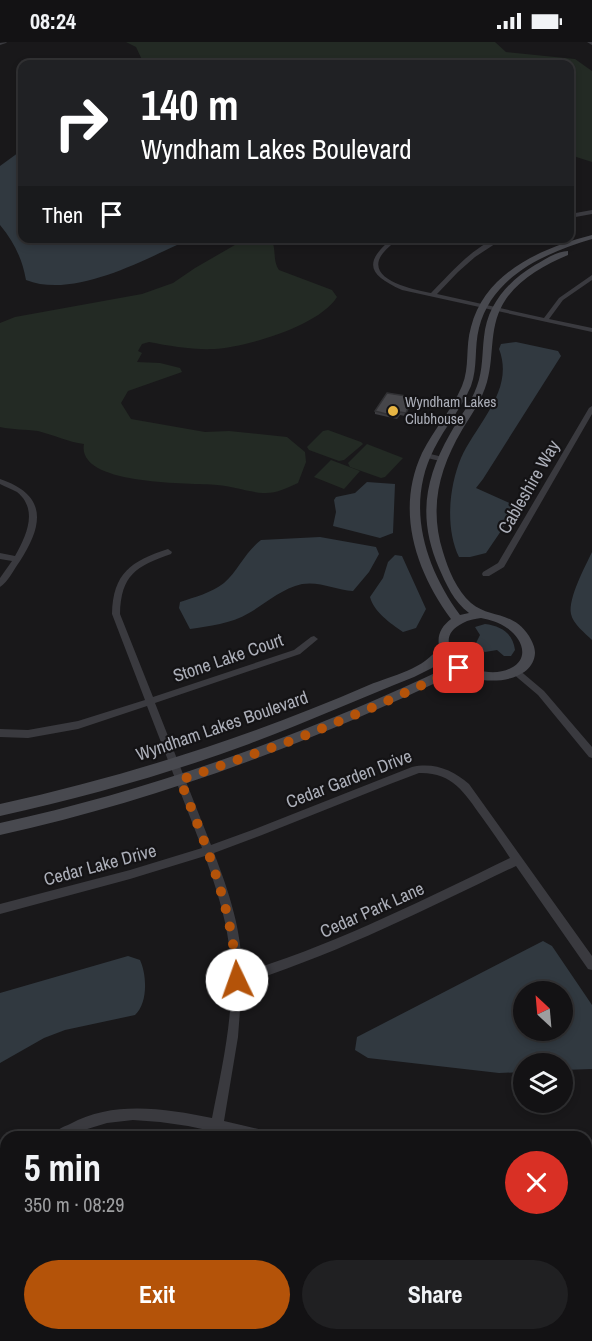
<!DOCTYPE html>
<meta charset="utf-8">
<style>
:root{--surface:#131214;--page:#202022;--text:#f1f3f6;--muted:#9d9ea0;--line:#323234;--accent:#b45309}
body{margin:0;font-family:"Archivo Narrow",sans-serif;background:var(--page);color:var(--text);height:100vh;display:flex;flex-direction:column;font-size:22px;white-space:nowrap}
*{box-sizing:border-box;margin:0}
p{font-size:20px;color:var(--muted)}
.icon{flex:none;width:33px;height:33px;fill:none;stroke:currentColor;stroke-width:2;stroke-linecap:round;stroke-linejoin:round}
.map{position:relative;flex:1;overflow:hidden}
.details{position:absolute;left:0px;top:1089px;width:592px;height:210px;display:flex;flex-direction:column;background:var(--surface);border-radius:18px 18px 0 0;box-shadow:0 3px 9px #0003,0 0 0 2px var(--line)}
.details>*{flex:none}
.guide{position:absolute;left:18px;top:18px;width:556px;height:183px;border-radius:12px;box-shadow:0 3px 9px #0003,0 0 0 2px var(--line);background:#202124;color:#fff;overflow:hidden}
.needle{width:39px;rotate:334deg}
.controls{position:absolute;left:513px;top:939px;display:grid;gap:12px}
.controls a{display:grid;place-items:center;width:60px;height:60px;border-radius:50%;background:var(--surface);box-shadow:0 3px 9px #0003,0 0 0 2px var(--line);font-size:30px}
.pin{position:absolute;display:grid;place-items:center;width:51px;height:51px;color:#fff;margin:-26px;border-radius:12px;box-shadow:0 3px 9px #0006}
.me{position:absolute;width:66px;margin:-33px;rotate:357deg;stroke-linejoin:round;filter:drop-shadow(0 0 4px #0008)}
.turn{display:flex;align-items:center;gap:21px;height:126px;padding:0 24px;font-size:27px}
.turn .icon{width:78px;height:78px;stroke-width:2.5}
.turn b{display:block;font-size:42px;line-height:51px}
.then{display:flex;align-items:center;height:57px;padding:0 24px;background:#0003;gap:12px;font-size:22px}
.round{display:grid;place-items:center;flex:none;width:63px;height:63px;border-radius:32px;background:var(--page)}
.summary{display:flex;align-items:center;justify-content:space-between;height:102px;padding:0 24px}
h1{font-size:36px;font-weight:700;line-height:45px}
.button{display:flex;gap:12px;margin-top:auto;padding:12px 24px}
.button a{flex:1;height:69px;border-radius:36px;background:var(--accent);color:#fff;font-size:24px;font-weight:700;line-height:69px;text-align:center}
.button a+a{background:var(--page);color:var(--text)}
.status{display:flex;justify-content:space-between;align-items:center;height:42px;padding:0 30px;background:var(--surface);direction:ltr}
.status svg{height:16px;fill:currentColor}
.map>svg:first-child{display:block}
</style>
<div class="status"><b>08:24</b><svg viewBox="0 0 49 12"><path d="M0 12V9h3v3zM5 12V6h3v6zM10 12V3h3v9zM15 12V0h3v12zM26 1h20v11H26zM47 4h2v5h-2z"/></svg></div>
<div class="map">
<svg width="592" height="1299" viewBox="0 0 592 1299">
<rect width="100%" height="100%" fill="#19181a"/>
<!-- green -->
<g fill="#232a24">
<path d="M 126,0 L 495,0 L 506,10 L 575,17 L 592,29 L 592,120 L 570,113 L 570,22 L 144,22 L 136,5 Z"/>
<path d="M 247,196 L 271,197 C 277,207 272,218 279,228 L 332,248 L 337,255 C 319,284 247,305 214,307 C 193,308 170,304 149,300 L 142,302 L 138,309 L 142,311 L 137,320 L 160,321 L 180,326 L 182,330 L 128,349 L 121,361 L 131,377 L 205,390 L 229,389 L 287,395 L 305,410 L 306,420 L 298,441 C 287,446 275,452 263,451 C 248,450 233,444 217,443 C 190,441 76,444 84,402 C 68,400 54,393 38,389 C 25,387 13,388 0,385 L 0,281 L 15,275 L 142,252 L 173,241 L 195,226 Z"/>
<path d="M 328,388 L 361,400 L 363,402 L 344,418 L 339,419 L 309,408 L 307,405 L 323,389 Z"/>
<path d="M 367,402 L 403,416 L 385,435 L 381,436 L 350,425 L 348,421 Z"/>
<path d="M 331,418 L 360,429 L 344,447 L 314,435 Z"/>
<path d="M 587,1260 L 592,1260 L 592,1299 L 84,1299 L 83,1293 L 586,1293 Z"/>
</g>
<!-- water -->
<g fill="#313940" fill-rule="evenodd">
<path d="M 22,108 L 22,196 L 176,196 L 179,200 L 177,203 C 136,222 71,256 26,238 C 22,216 14,200 0,183 L 0,124 Z"/>
<path d="M 516,300 L 558,309 L 561,314 L 483,437 L 476,446 L 516,464 L 514,470 L 486,511 L 470,515 L 459,515 C 445,486 449,445 461,416 C 477,381 515,348 499,307 L 501,302 Z"/>
<path d="M 367,440 L 395,442 L 393,491 L 380,496 L 333,484 L 336,470 L 334,458 L 336,455 L 355,451 Z"/>
<path d="M 320,495 L 376,505 L 379,512 L 369,530 L 353,549 C 336,548 320,539 302,542 C 281,547 266,561 249,571 C 231,582 209,584 190,587 L 179,566 L 180,560 C 195,555 211,551 224,541 C 238,529 245,510 261,498 Z"/>
<path d="M 592,510 L 592,598 C 585,591 573,582 571,572 C 568,556 585,525 592,510 Z"/>
<path d="M 395,513 L 402,514 L 426,567 L 416,586 L 403,590 C 390,581 374,570 370,555 L 383,536 L 388,520 Z"/>
<path d="M 485,582 C 501,584 513,591 515,608 L 511,614 L 504,614 L 497,608 L 485,610 L 477,606 L 476,601 L 480,593 L 475,585 Z"/>
<path d="M 543,899 L 552,904 L 592,963 L 592,1027 L 563,1028 L 562,1022 L 524,1022 L 523,1030 L 499,1031 L 368,1016 L 355,1008 L 357,995 ZM 524,950 L 562,950 L 562,988 L 524,988 Z"/>
<path d="M 128,914 L 140,918 C 147,933 148,961 135,973 L 65,988 L 44,996 L 0,1021 L 0,951 Z"/>
</g>
<g fill="none" stroke-linecap="round" stroke-linejoin="round">
<!-- street -->
<g fill="#3a3a3f" fill-rule="evenodd">
<path d="M 7,0 L 6,1 L 0,3 L 0,1 Z"/>
<path d="M 587,0 L 592,0 L 592,3 Z"/>
<path d="M 592,168 L 592,172 L 570,176 L 570,172 Z"/>
<path d="M 393,196 L 399,196 C 393,202 382,209 379,218 C 372,240 417,248 431,251 C 448,234 480,196 504,196 L 475,215 L 458,230 L 437,252 L 544,276 L 559,256 L 592,233 L 592,238 L 563,258 L 549,277 L 592,286 L 592,290 L 402,248 C 369,233 362,221 393,196 Z"/>
<path d="M 592,364 L 592,372 L 504,525 L 489,534 L 483,534 L 482,532 L 483,530 L 498,521 L 589,366 Z"/>
<path d="M 423,411 L 426,411 L 443,415 L 444,417 L 443,419 L 440,419 L 423,415 Z"/>
<path d="M 0,437 C 47,453 44,482 20,519 C 14,527 8,540 0,545 L 0,536 L 12,519 L 0,517 L 0,511 L 15,514 C 26,494 39,468 17,450 C 12,447 5,445 0,442 Z"/>
<path d="M 168,507 L 172,510 L 171,512 C 136,524 121,533 120,572 L 153,655 L 294,608 L 311,595 L 314,594 L 318,597 L 300,612 L 155,661 L 211,803 L 255,787 L 412,725 C 434,720 453,728 469,742 L 592,914 L 592,928 L 588,927 L 516,824 C 426,867 338,912 242,942 L 238,995 L 224,1079 L 267,1089 L 271,1091 L 273,1095 L 240,1095 L 188,1084 L 160,1080 L 133,1078 L 107,1081 L 84,1088 L 70,1095 L 52,1095 C 55,1088 63,1085 70,1082 C 114,1058 166,1067 212,1076 C 223,1020 237,961 229,903 C 225,872 215,843 205,814 L 130,837 L 0,872 L 0,862 L 130,828 L 202,806 L 147,664 L 78,687 L 28,696 L 0,695 L 0,687 L 28,688 L 78,679 L 145,658 L 112,572 C 113,531 131,519 168,507 ZM 419,731 C 452,730 464,750 481,774 C 491,788 501,802 510,816 C 423,858 336,902 242,931 C 242,889 229,850 214,811 L 262,793 L 390,742 Z"/>
<path d="M 515,626 L 518,627 L 544,649 L 592,705 L 592,716 L 589,715 L 538,653 L 512,631 L 511,629 Z"/>
<path d="M 592,1128 L 592,1140 L 586,1141 L 586,1129 Z"/>
<path d="M 6,1134 L 6,1152 L 5,1155 L 0,1156 L 0,1138 L 2,1136 Z"/>
</g>
<!-- secondary -->
<path fill="#48494f" fill-rule="evenodd" d="M 592,193 L 592,197 C 545,211 492,234 479,286 C 474,305 478,325 471,344 C 461,367 445,385 434,407 C 405,464 425,525 460,573 L 469,571 C 454,560 446,542 439,526 C 418,477 424,438 450,392 C 459,376 471,361 477,344 C 483,328 482,311 484,295 C 487,263 508,239 535,223 C 544,218 557,209 568,209 L 568,213 C 544,223 521,236 506,257 C 488,283 495,312 487,340 C 482,358 471,373 462,388 C 439,427 429,466 443,510 C 448,527 457,549 471,561 C 490,577 512,568 529,594 C 532,599 535,605 535,611 C 533,643 478,644 459,630 C 312,700 159,758 0,793 L 0,781 C 156,747 306,692 450,624 L 444,616 L 432,626 L 414,635 C 359,657 305,681 249,702 C 168,732 85,755 0,774 L 0,762 C 127,734 249,695 369,643 C 391,634 426,627 439,604 C 437,592 442,584 451,577 C 416,529 395,469 422,411 C 434,387 452,368 462,344 C 470,325 465,305 471,285 C 485,230 542,206 592,193 ZM 481,576 C 490,578 499,580 507,586 C 521,595 531,616 511,626 C 476,644 423,600 463,581 C 468,578 475,577 481,576 Z"/>
</g>
<!-- wall -->
<path fill="#3c3c40" d="M 413,355 L 413,358 L 405,374 L 400,373 L 397,377 L 375,372 L 375,369 Z"/>
<!-- building -->
<path fill="#46464a" stroke="#313134" stroke-width="1.5" d="M 387,351 L 413,355 L 406,371 L 400,370 L 397,375 L 375,369 Z"/>
<g fill="none" stroke-linecap="round" stroke-linejoin="round">
<!-- route -->
<path stroke="#b45309" stroke-width="10" stroke-dasharray="0 18" d="M 237,938 C 233,867 206,803 180,738 L 299,696 L 383,661 L 459,626"/>
</g>
<!-- markers -->
<circle fill="#e7b544" stroke="#141315" stroke-width="2" cx="393" cy="369" r="6"/>
<g text-anchor="middle" stroke-width="4.5" stroke-linejoin="round" paint-order="stroke">
<!-- far-poi labels -->
<g font-size="15" fill="#acafb9" stroke="#141315" text-anchor="start">
<text x="405" y="365">Wyndham Lakes<tspan x="405" dy="17">Clubhouse</tspan></text>
</g>
<!-- street labels -->
<g font-size="18" fill="#acafb9" stroke="#141315">
<text transform="translate(529 445) rotate(-60)" y="6">Cableshire Way</text>
<text transform="translate(228 616) rotate(-19)" y="6">Stone Lake Court</text>
<text transform="translate(222 684) rotate(-19)" y="6">Wyndham Lakes Boulevard</text>
<text transform="translate(349 737) rotate(-21)" y="6">Cedar Garden Drive</text>
<text transform="translate(100 823) rotate(-15)" y="6">Cedar Lake Drive</text>
<text transform="translate(372 868) rotate(-24)" y="6">Cedar Park Lane</text>
</g>
</g>
</svg>
<div class="controls">
<a><svg class="needle" viewBox="-14 -14 28 28"><path d="M0-13l5 13h-10z" fill="#e53935"/><path d="M0 13l5-13h-10z" fill="#9d9ea0"/></svg></a>
<a><svg class="icon" aria-label="layers" viewBox="0 0 24 24"><path d="M12 4l9 5-9 5-9-5zM3 14l9 5 9-5"/></svg></a>
</div>
<div class="pin" style="left:459px;top:626px;background:#d93025"><svg class="icon" aria-label="arrive" viewBox="0 0 24 24"><path d="M6 21V4h12l-3 4 3 4H6"/></svg></div>
<svg class="me" style="left:237px;top:938px" viewBox="-20 -20 40 40"><circle r="19" fill="#fff"/><path d="M0-13L10 11 0 6-10 11z" fill="#b45309"/></svg>
<div class="guide">
<div class="turn"><svg class="icon" aria-label="right" viewBox="0 0 24 24"><path d="M7 20v-9h11M14 6l5 5-5 5"/></svg><div><b>140 m</b>Wyndham Lakes Boulevard</div></div>
<div class="then">Then<svg class="icon" aria-label="arrive" viewBox="0 0 24 24"><path d="M6 21V4h12l-3 4 3 4H6"/></svg></div>
</div>
<section class="details">
<div class="summary"><div><h1>5 min</h1><p>350 m · 08:29</p></div><a class="round" style="background:#d93025;color:#fff"><svg class="icon" aria-label="close" viewBox="0 0 24 24"><path d="M6 6l12 12M18 6L6 18"/></svg></a></div>
<div class="button"><a>Exit</a><a>Share</a></div>
</section>
</div>
